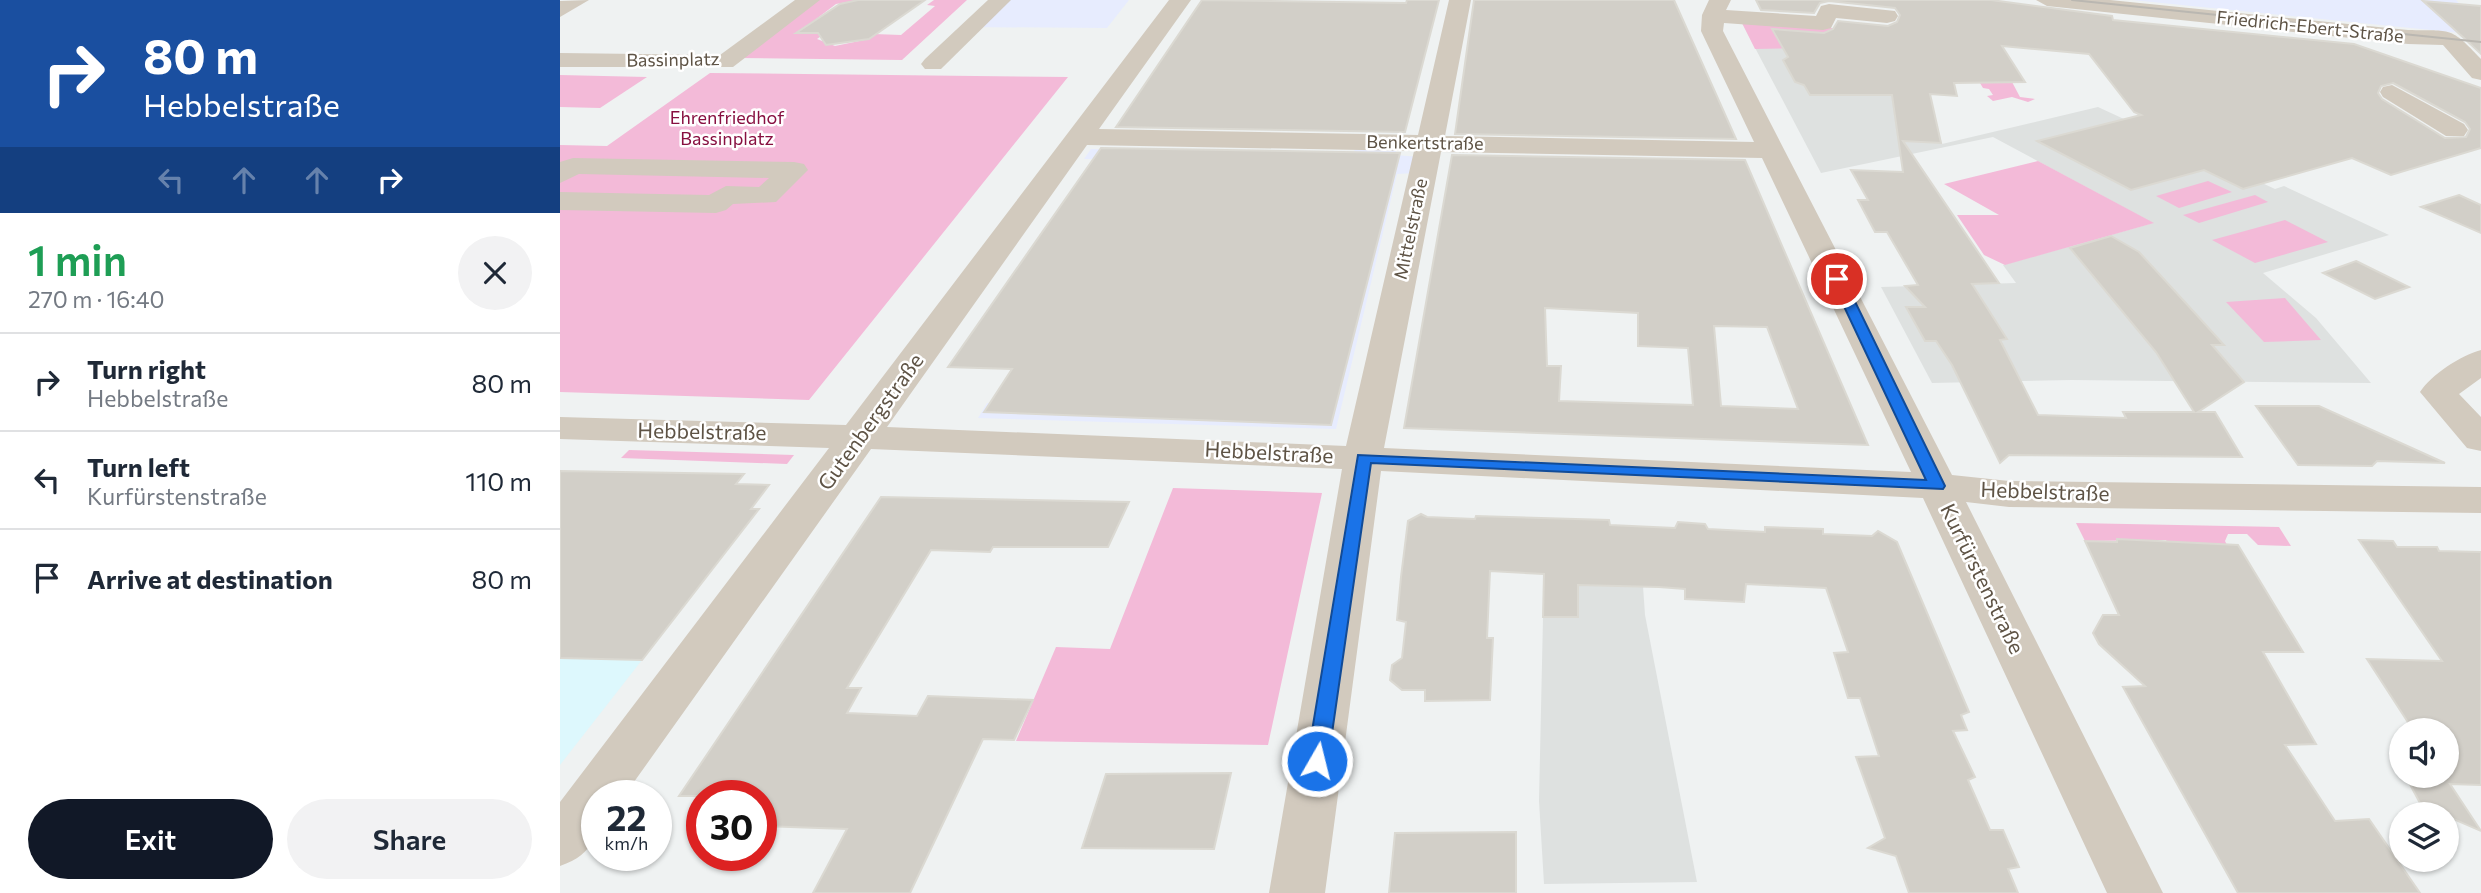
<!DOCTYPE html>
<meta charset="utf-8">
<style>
:root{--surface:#fff;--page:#f2f2f3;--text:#1f2937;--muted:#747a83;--line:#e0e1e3;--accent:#111827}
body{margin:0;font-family:Commissioner,sans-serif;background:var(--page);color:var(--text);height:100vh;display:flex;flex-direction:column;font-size:26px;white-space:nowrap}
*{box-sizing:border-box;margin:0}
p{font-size:23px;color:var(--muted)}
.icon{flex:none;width:38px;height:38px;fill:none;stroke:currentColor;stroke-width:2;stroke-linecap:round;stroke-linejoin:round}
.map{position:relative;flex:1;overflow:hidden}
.details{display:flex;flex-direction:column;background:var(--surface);width:560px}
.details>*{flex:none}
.guide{background:#1a4fa0;color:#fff;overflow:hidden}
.controls{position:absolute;left:1829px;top:718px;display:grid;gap:14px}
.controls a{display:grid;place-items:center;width:70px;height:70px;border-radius:50%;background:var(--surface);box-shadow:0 2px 5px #0004;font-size:35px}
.speed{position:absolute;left:21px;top:780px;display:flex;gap:14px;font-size:35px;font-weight:700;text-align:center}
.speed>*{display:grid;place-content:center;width:91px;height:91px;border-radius:50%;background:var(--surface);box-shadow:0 2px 5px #0004;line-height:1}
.speed small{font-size:18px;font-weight:400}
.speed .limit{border:10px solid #d22;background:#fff;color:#111}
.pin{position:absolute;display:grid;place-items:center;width:60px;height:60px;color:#fff;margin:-30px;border:4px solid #fff;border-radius:50%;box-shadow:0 2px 7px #0007}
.me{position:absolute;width:77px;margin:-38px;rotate:8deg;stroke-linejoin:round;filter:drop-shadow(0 0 5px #0008)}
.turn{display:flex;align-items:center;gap:24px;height:147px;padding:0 28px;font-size:32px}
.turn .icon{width:91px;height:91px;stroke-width:2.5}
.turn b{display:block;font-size:49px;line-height:60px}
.lanes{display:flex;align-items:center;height:66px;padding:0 28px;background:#0003;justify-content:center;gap:35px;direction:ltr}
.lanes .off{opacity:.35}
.round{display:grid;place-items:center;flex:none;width:74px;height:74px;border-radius:37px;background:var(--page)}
.headline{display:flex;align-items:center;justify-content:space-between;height:119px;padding:0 28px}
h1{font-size:42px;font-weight:600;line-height:52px;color:#1e9e55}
.action{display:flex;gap:14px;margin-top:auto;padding:14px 28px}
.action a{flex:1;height:80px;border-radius:42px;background:var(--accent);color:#fff;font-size:28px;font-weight:600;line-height:80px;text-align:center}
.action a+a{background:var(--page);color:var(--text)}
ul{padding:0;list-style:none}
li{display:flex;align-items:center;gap:21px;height:98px;padding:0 28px;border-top:2px solid var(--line)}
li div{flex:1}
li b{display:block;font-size:26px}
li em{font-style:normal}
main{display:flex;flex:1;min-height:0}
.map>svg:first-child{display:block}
</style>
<main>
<section class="details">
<div class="guide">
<div class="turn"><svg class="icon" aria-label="right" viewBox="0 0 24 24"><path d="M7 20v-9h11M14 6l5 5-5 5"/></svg><div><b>80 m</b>Hebbelstraße</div></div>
<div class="lanes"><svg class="icon off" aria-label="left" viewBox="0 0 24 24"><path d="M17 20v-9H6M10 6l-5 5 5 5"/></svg><svg class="icon off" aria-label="ahead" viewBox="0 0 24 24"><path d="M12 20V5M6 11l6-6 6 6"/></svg><svg class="icon off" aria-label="ahead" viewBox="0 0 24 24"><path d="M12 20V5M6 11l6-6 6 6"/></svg><svg class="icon" aria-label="right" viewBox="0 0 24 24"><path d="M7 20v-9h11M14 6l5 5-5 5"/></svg></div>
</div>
<div class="headline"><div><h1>1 min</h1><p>270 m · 16:40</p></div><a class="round"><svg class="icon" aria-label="close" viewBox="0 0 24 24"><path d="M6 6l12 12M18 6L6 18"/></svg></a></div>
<ul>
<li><svg class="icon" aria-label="right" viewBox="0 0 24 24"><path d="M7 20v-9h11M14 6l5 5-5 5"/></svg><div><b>Turn right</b><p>Hebbelstraße</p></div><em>80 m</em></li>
<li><svg class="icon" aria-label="left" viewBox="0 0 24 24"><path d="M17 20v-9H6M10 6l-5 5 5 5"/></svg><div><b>Turn left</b><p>Kurfürstenstraße</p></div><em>110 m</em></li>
<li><svg class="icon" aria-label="arrive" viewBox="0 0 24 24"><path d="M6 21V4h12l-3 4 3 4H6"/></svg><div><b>Arrive at destination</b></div><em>80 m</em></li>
</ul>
<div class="action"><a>Exit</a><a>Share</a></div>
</section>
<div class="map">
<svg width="1921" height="893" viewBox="0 0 1921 893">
<rect width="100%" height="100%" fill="#eff2f2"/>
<!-- commercial -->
<g fill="#e7ecfe">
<path d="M 431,0 L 569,0 L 547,28 L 403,27 Z"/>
<path d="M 1572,0 L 1896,0 L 1921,27 L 1921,35 Z"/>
<path d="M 797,144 L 837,145 L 835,155 L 860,157 L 855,173 L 837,174 L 776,429 L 418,418 L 427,403 L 749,414 L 817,164 L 524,159 L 531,149 L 793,154 Z"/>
</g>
<!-- education -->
<g fill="#dee1e0">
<path d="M 1182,23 L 1367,84 L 1382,144 L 1538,107 L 1715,189 L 1724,186 L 1829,235 L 1703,273 L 1756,318 L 1811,383 L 1511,380 L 1372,383 L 1321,287 L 1456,283 L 1443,265 L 1593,223 L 1433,137 L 1261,173 Z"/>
<path d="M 985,526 L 1079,528 L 1085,615 L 1137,882 L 984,884 L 979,801 Z"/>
</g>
<!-- medical -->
<path fill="#ddf8fd" d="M 0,658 L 82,660 L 0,765 Z"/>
<!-- green -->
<g fill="#f3bad8">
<path d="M 258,0 L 299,0 L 276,4 L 239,32 L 264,34 L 257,39 L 275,46 L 309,39 L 314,34 L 341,35 L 375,6 L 367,5 L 374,0 L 407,0 L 342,60 L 179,58 Z"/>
<path d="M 1182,23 L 1357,33 L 1244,48 L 1195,49 Z"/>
<path d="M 150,73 L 508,77 L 249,400 L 0,392 L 0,145 L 47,146 Z"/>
<path d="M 0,75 L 87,77 L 40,108 L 0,107 Z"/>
<path d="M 1448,81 L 1452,82 L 1460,97 L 1475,99 L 1468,102 L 1452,97 L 1433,101 L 1427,96 L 1433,95 L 1429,89 L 1423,88 L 1420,83 Z"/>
<path d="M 1478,161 L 1594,223 L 1445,265 L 1424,255 L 1397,215 L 1439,215 L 1384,184 Z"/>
<path d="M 1648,181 L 1672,192 L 1619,208 L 1596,196 Z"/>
<path d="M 1695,195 L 1708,202 L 1639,223 L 1623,215 Z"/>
<path d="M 1725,220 L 1768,242 L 1695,263 L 1652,240 Z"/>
<path d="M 1725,298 L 1761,340 L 1704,342 L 1666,302 Z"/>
<path d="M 69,450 L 234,455 L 227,464 L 61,458 Z"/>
<path d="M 613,488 L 762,493 L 708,745 L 456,741 L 496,647 L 550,649 Z"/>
<path d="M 1516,523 L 1719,527 L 1731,546 L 1698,545 L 1687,534 L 1668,534 L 1665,541 L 1667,545 L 1608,544 L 1606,540 L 1525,541 Z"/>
</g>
<!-- building -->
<g fill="#d2cfc8" stroke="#dbd9d2" stroke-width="2" fill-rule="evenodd">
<path d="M 298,0 L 365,0 L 309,39 L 266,45 L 258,33 L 236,33 L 280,4 Z"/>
<path d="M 642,0 L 846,3 L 847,0 L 879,0 L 845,132 L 556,127 Z"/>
<path d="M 914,0 L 1114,0 L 1176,139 L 895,134 Z"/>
<path d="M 1196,0 L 1431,0 L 1552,16 L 1553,20 L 1794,44 L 1921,88 L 1921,148 L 1831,175 L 1792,158 L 1683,189 L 1644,170 L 1571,190 L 1477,141 L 1581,115 L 1574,112 L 1529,54 L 1442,46 L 1465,82 L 1394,83 L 1397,96 L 1370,94 L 1381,143 L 1343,141 L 1439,283 L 1412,284 L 1447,339 L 1440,340 L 1478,415 L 1566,418 L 1563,412 L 1634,412 L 1596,352 L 1510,248 L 1551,236 L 1579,252 L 1634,312 L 1664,345 L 1652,345 L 1684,382 L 1638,412 L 1655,412 L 1682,457 L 1449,455 L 1440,463 L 1392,365 L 1376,341 L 1365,341 L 1346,307 L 1365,307 L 1345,286 L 1358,285 L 1327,232 L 1315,232 L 1298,200 L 1308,200 L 1291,170 L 1343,172 L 1332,95 L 1250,95 L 1244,85 L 1235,82 L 1223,60 L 1228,57 L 1212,29 L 1264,33 L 1273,29 L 1278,21 L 1328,26 L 1337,22 L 1340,15 L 1335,8 L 1269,1 L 1260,3 L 1254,13 L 1201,10 ZM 1833,83 L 1905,122 L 1910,129 L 1906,137 L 1885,138 L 1822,99 L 1818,93 L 1821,86 Z"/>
<path d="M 1863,1 L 1921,6 L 1921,54 L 1905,39 Z"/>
<path d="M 541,148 L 840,153 L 771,425 L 424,412 L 452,369 L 388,367 Z"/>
<path d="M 892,155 L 1185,160 L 1308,445 L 844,428 ZM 985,308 L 1078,313 L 1078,346 L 1128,348 L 1133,405 L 999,401 L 1001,366 L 987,366 ZM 1154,326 L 1207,327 L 1238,409 L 1161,406 Z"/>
<path d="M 1899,195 L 1921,205 L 1921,233 L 1861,207 Z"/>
<path d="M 1796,261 L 1849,287 L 1815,299 L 1763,273 Z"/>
<path d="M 1696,406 L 1759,406 L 1885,463 L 1817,461 L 1812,466 L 1738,465 Z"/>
<path d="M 0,471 L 184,474 L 176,484 L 209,485 L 191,509 L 199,509 L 82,660 L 0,658 Z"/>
<path d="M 321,497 L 569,502 L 548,547 L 433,547 L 430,552 L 371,550 L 287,688 L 301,688 L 287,713 L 357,716 L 368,696 L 473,700 L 454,740 L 423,739 L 350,893 L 253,893 L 287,829 L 201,826 L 201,796 L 119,796 Z"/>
<path d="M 861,514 L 867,517 L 915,519 L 916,516 L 1049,520 L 1050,525 L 1115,528 L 1118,522 L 1145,524 L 1148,529 L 1205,532 L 1205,527 L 1263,529 L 1263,534 L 1312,536 L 1318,531 L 1337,542 L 1409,712 L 1401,715 L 1407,730 L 1393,731 L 1415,777 L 1408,780 L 1430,830 L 1443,830 L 1459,867 L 1448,869 L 1458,893 L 1349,893 L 1336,856 L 1308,848 L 1325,838 L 1296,757 L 1319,756 L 1300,698 L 1288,698 L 1274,653 L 1288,652 L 1266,588 L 1186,584 L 1184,602 L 1125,599 L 1125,589 L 1099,587 L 1018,585 L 1018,617 L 983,617 L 984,574 L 930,571 L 927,638 L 933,638 L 930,700 L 865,701 L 865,690 L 842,690 L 830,680 L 832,665 L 842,658 L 846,622 L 837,620 L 841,577 L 848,521 Z"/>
<path d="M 1557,539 L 1678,545 L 1743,652 L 1703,652 L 1756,744 L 1725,745 L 1775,821 L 1809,819 L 1860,893 L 1678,893 L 1563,687 L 1585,686 L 1539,644 L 1533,633 L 1543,615 L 1559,615 L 1525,541 L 1557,542 Z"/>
<path d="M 1799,540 L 1833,541 L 1837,547 L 1877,547 L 1879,551 L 1921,552 L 1921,785 L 1890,784 L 1921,831 L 1861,805 L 1845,775 L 1886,775 L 1886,730 L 1853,730 L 1807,659 L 1882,661 Z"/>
<path d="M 671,773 L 654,849 L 522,848 L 546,774 Z"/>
<path d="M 956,832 L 956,893 L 829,893 L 835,833 Z"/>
</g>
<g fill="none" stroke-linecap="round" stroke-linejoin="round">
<!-- minor -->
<g fill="#d2cabe" fill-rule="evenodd">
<path d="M 29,0 L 0,17 L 0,1 Z"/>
<path d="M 235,0 L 260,0 L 173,67 L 0,67 L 0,53 L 160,55 Z"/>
<path d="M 428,0 L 451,0 L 381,69 L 365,69 L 361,64 L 365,59 Z"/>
<path d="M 609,0 L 631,0 L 539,129 L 858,135 L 889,0 L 911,0 L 885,136 L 1194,142 L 1141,31 L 1142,15 L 1149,0 L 1171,0 L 1166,10 L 1256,16 L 1261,6 L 1269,4 L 1335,11 L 1338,16 L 1335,21 L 1327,23 L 1276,18 L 1271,28 L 1263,30 L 1164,23 L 1163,31 L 1392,475 L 1449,481 L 1921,487 L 1921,513 L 1449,507 L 1406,502 L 1603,893 L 1547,893 L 1363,498 L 821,471 L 765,893 L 709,893 L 782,469 L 311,449 L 64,796 L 37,796 C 37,832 38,853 0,866 L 0,802 L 269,448 L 0,439 L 0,417 L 286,425 ZM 527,145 L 854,151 L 786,446 L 327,427 ZM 881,152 L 1202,158 L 1351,472 L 824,448 Z"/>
<path d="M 1476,0 L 1550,0 L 1848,30 C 1892,31 1890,26 1921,59 L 1921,80 L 1912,78 L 1883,45 L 1848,44 L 1487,6 Z"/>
<path d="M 1832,85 L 1904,124 L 1908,130 L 1904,136 L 1886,136 L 1823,97 L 1820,92 L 1823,87 Z"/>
<path d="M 13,158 L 234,162 L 244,164 L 248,170 L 216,202 L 173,204 L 166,210 L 156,213 L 0,210 L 0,192 L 149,195 L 166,186 L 199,187 L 209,178 L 19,174 L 0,183 L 0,162 Z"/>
<path d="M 1921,350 L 1921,378 L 1899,394 L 1921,417 L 1921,451 L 1907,448 L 1860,392 C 1872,374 1900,356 1921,350 Z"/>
</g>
<!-- tram -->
<path stroke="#bab7b1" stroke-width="2" d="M 1512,0 L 1921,42"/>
</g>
<!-- route -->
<path fill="#1a73e8" stroke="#114b97" stroke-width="2" d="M 1272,276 L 1284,279 L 1385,486 L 1383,489 L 811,463 L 768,761 L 764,767 L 750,767 L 747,761 L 798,455 L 1366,480 L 1271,279 Z"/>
<g text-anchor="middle" stroke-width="5" stroke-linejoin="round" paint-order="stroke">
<!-- far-street labels -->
<g font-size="18" fill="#5e5345" stroke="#fff">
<text transform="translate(1750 27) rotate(6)" y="6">Friedrich-Ebert-Straße</text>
<text transform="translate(113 60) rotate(-1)" y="6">Bassinplatz</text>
<text transform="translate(865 143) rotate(1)" y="6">Benkertstraße</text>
<text transform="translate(851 229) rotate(-78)" y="6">Mittelstraße</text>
</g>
<!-- far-park labels -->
<g font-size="18" fill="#870f40" stroke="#fff">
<text x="167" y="124">Ehrenfriedhof<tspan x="167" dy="21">Bassinplatz</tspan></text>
</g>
<!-- street labels -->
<g font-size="21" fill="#5e5345" stroke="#fff">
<text transform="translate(311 422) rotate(-54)" y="7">Gutenbergstraße</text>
<text transform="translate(142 432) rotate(1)" y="7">Hebbelstraße</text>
<text transform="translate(709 453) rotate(3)" y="7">Hebbelstraße</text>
<text transform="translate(1485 492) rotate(2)" y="7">Hebbelstraße</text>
<text transform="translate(1422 579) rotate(64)" y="7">Kurfürstenstraße</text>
</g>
</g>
</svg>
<div class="controls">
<a><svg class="icon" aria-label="sound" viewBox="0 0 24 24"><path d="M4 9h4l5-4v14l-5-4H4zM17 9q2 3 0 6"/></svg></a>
<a><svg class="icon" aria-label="layers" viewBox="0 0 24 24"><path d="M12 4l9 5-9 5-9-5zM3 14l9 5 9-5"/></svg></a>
</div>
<div class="speed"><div>22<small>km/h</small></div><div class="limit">30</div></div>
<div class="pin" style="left:1277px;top:279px;background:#d93025"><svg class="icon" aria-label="arrive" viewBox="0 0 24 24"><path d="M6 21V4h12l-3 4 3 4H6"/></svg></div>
<svg class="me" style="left:757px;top:761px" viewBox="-20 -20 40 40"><circle r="17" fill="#1a73e8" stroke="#fff" stroke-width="3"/><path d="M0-11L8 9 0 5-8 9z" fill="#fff"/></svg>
</div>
</main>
